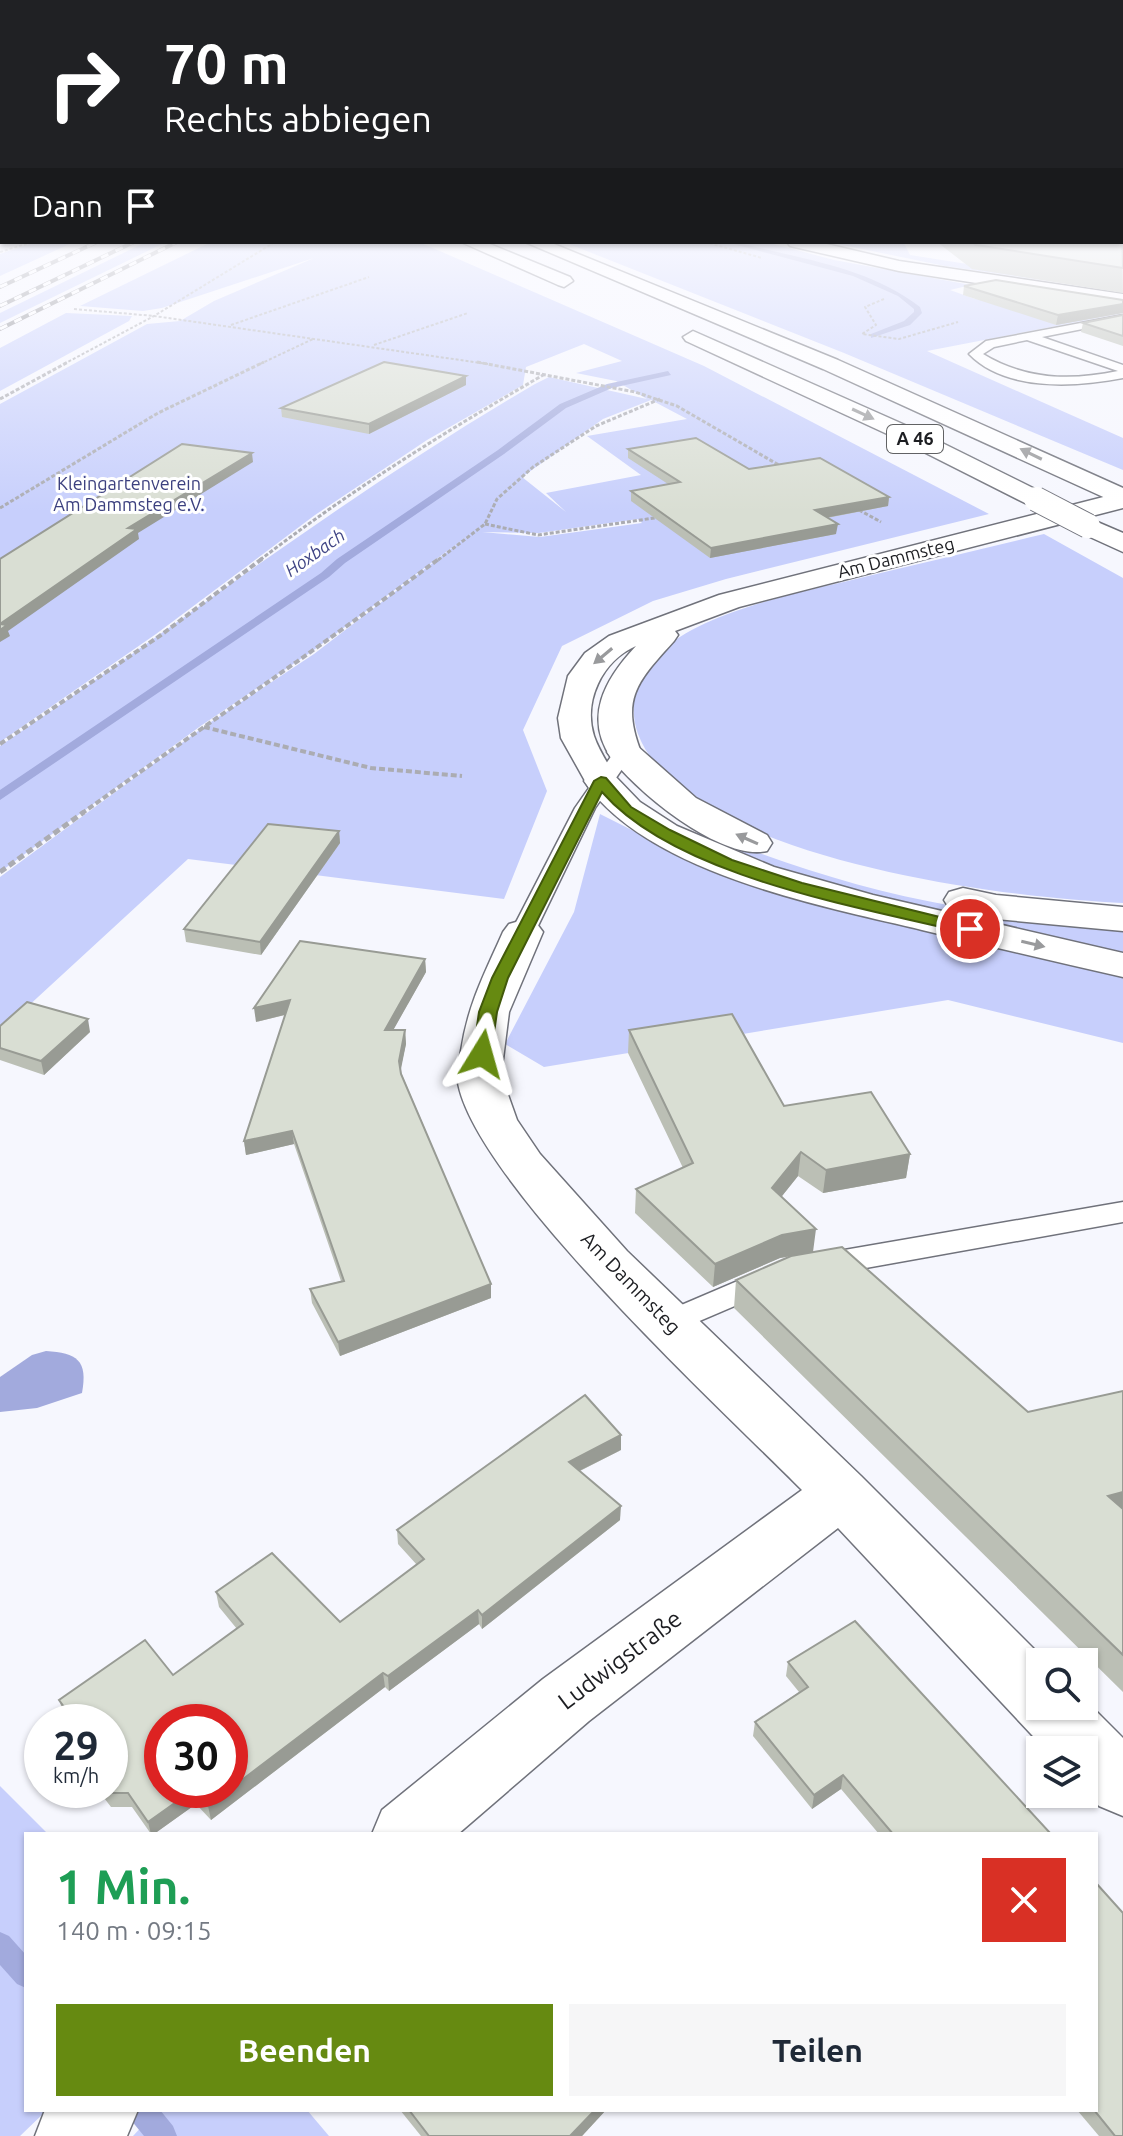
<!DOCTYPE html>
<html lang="de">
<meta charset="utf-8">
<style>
:root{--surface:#fff;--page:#f6f6f7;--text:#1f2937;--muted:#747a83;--accent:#668a11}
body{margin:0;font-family:Ubuntu,sans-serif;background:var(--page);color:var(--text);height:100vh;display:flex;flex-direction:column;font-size:30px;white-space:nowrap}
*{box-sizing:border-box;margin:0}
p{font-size:26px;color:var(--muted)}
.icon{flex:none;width:44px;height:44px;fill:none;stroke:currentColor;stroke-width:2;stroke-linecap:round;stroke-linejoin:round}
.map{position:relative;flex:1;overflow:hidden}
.side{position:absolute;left:24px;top:1832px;width:1074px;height:280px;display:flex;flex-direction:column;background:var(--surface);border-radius:0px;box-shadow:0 2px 6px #0004}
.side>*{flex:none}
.hud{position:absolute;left:0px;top:0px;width:1124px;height:244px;box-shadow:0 2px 6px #0004;background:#202124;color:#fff;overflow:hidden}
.controls{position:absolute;left:1026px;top:1648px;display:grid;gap:16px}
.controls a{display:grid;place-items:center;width:72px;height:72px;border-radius:0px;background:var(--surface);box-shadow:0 2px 6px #0004;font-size:40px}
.speed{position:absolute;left:24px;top:1704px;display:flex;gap:16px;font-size:40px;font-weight:700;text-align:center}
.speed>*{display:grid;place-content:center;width:104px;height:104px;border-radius:50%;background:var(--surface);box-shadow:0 2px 6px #0004;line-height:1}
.speed small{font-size:20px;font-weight:400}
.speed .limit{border:12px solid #d22;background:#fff;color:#111}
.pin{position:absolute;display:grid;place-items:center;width:68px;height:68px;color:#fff;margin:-34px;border:4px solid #fff;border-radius:50%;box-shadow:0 2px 8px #0007}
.me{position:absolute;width:88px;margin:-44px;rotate:8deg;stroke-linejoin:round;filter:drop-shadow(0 0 6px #0008)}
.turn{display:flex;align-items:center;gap:28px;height:168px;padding:0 32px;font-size:36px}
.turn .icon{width:104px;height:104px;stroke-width:2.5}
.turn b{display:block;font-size:56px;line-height:68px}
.then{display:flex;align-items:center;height:76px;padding:0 32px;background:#0003;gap:16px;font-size:30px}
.round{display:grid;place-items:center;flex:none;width:84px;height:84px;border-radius:0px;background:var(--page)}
.summary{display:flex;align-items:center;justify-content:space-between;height:136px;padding:0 32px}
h1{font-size:48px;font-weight:600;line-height:60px;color:#1e9e55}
.action{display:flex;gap:16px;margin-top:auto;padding:16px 32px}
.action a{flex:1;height:92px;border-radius:0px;background:var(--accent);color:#fff;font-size:32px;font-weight:600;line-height:92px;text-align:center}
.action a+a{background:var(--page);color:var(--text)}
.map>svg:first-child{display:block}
</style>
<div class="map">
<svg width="1123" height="2136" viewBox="0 0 1123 2136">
<rect width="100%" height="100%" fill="#f6f7fe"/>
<!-- green -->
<g fill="#c7cffc" fill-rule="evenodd">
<path d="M 35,242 L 74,242 L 0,276 L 0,254 Z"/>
<path d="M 146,242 L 166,242 L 0,323 L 0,313 Z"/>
<path d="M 211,242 L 419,242 L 704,366 L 989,514 L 726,579 L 653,601 L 562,646 L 523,730 L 547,791 L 504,899 L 188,859 L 0,1032 L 0,877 L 205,726 L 314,654 L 473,532 L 311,652 L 202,725 L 0,872 L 0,746 C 178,625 348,493 535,384 L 549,377 L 647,399 L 616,381 L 576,373 L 622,361 L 584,344 L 526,367 L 523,385 L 427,440 L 315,515 L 156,634 L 0,742 L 0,404 L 147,324 L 180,321 L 214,301 L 314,258 L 162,308 L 143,311 L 80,306 ZM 651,400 L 687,419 L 587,436 L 641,475 L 546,493 L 566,512 L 522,477 L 603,419 ZM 638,519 L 642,523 L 540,537 L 482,532 L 539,533 Z"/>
<path d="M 564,242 L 766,242 L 834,260 L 971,285 L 950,290 L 975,299 L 1123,311 L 1119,314 L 927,351 L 1123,438 L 1123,470 L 844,353 Z"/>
<path d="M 828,242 L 904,243 L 910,255 L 1075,281 L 1098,288 L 945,266 Z"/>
<path d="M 66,313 L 132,316 L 129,321 L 0,391 L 0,348 Z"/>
<path d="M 1044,534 L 1123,578 L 1123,903 C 1006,898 685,859 638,734 C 628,705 635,675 659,653 C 703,611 798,593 856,579 C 918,564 981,549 1044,534 Z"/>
<path d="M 600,814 L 711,870 L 782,894 L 1123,977 L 1123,1043 L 948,1000 L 544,1067 L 505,1044 L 574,912 Z"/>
<path d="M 702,831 C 783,864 867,891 953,906 C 1009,915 1067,920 1123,927 L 1123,953 L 785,874 L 689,837 Z"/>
<path d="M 0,1786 L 48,1834 L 26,1834 L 26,2110 L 47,2110 L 20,2136 L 0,2136 Z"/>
<path d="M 157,2110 L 307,2110 L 329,2136 L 133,2136 Z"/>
</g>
<!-- water -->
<path fill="#a2aadd" d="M 46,1351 C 77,1353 88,1360 82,1393 L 37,1408 L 0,1412 L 0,1377 L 32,1355 Z"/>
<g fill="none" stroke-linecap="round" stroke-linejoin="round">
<!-- stream -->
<g fill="#a2aadd" fill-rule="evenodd">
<path d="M 726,242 L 736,242 C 799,259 867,266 920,307 L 922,313 L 910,325 L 871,338 L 871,334 L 904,321 L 914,312 L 914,309 L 898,296 L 853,276 Z"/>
<path d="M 668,371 L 671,375 L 612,388 L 566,408 L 504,454 L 345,563 L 329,577 L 0,800 L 0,790 L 321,573 L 337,559 L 498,450 L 560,404 L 607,384 Z"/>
<path d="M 0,1932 L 9,1936 L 26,1955 L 26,1988 L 17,1984 L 0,1965 Z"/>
<path d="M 127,2110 L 160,2110 L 173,2126 L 177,2136 L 144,2136 L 131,2120 Z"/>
</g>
<defs>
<g id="service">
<path d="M 1123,315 L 1123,321 L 1042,337 L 1123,365 L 1123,378 C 1076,387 1006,392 969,354 L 986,341 ZM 1027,340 L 1118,371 C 1070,381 1026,380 983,354 L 994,347 Z"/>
<path d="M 624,746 L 634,752 L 595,808 L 535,932 L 531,937 L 515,937 L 511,932 L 575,808 L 617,748 Z"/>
<path d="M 1123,1202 L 1123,1222 L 821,1276 L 810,1272 L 806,1265 L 810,1258 L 821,1254 Z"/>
<path d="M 768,1268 L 779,1271 L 783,1279 L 779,1287 L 669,1334 L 658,1331 L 654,1323 L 658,1315 Z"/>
</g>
<g id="minor">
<path d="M 523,920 L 537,924 L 543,932 L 509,1012 L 501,1075 L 517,1120 L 540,1154 L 627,1251 L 861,1476 L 1047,1662 L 1040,1662 L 1040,1706 L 1084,1706 L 1084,1699 L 1123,1738 L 1123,1816 L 1099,1806 L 1084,1790 L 1084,1750 L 1046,1750 L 838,1528 L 589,1721 L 458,1834 L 372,1834 L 382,1810 L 543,1679 L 802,1490 C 727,1414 463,1172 457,1075 C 456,1067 460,1058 461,1051 C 468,1004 484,975 503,932 L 509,924 Z"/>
<path d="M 45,2110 L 138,2110 L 127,2136 L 35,2136 Z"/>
</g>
<g id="secondary">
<path d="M 787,242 L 818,242 L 899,261 L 1123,294 L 1123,306 L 899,271 L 790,246 Z"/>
<path d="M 1123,492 L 1123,508 L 739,607 L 675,631 L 678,635 L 674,641 C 638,681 620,698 641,752 L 636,759 L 624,762 L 612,759 C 583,718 605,679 636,646 C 602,661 583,701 594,736 C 599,751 610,767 618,781 L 613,788 L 601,791 L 589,788 L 561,738 L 558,718 L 568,676 L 585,653 L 609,636 L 719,595 Z"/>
</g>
<g id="motorway">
<path d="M 461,242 L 485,242 L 570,277 L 573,281 L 564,287 L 558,285 Z"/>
<path d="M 525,242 L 549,242 L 838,360 L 1123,488 L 1123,506 L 823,369 Z"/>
<path d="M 693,331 L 914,429 L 1045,494 L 1049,499 L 1045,504 L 1027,504 L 898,439 L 686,341 L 683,337 Z"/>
<path d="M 1088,518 L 1123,533 L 1123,552 L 1079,532 L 1075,526 L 1079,520 Z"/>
<path d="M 624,742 L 636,745 L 696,798 L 767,835 L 772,843 L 767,851 C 721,862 632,789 607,752 L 612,745 Z"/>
<path d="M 601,771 L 613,774 L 640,802 L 677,826 L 774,867 L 873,895 L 1123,953 L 1123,977 C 1056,962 989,946 922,930 C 818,905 647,873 584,781 L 589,774 Z"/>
<path d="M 963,888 L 996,895 L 1123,907 L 1123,931 L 996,919 L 949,908 L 944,900 L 949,892 Z"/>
</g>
</defs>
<!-- service casing -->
<use href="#service" stroke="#70727b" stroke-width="3"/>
<!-- minor casing -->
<use href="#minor" stroke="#70727b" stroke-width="3"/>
<!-- secondary casing -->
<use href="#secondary" stroke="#70727b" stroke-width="3"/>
<!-- motorway casing -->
<use href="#motorway" stroke="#70727b" stroke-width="3"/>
<!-- path-far3 -->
<g stroke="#abacb2" stroke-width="2" stroke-dasharray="3 2" stroke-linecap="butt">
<path d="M 705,242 L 762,258"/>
<path d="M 0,252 L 33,242"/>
<path d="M 884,299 L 865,307 L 876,325 L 862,334 L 899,339 L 958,322"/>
<path d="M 74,309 L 154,316 L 488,364"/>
<path d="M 231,325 L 369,277"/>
<path d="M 374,345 L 468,313"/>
<path d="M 64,364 L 154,316 L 275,242"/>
<path d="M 260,364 L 313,339"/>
</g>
<!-- path-far2 -->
<g stroke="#abacb2" stroke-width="3" stroke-dasharray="4 2" stroke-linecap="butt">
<path d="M 477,362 L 635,392 L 677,406 L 784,468"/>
<path d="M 0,399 L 68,362"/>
<path d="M 0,508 L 158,413 L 264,362"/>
<path d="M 859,510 L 881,522"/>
<path d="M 485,524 L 538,535 L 661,517"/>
<path d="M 260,560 C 351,490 446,431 545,374"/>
<path d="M 438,560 L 485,524 L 497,499 L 533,467 L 596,426 L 660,399"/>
</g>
<!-- path-far1 -->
<g stroke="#abacb2" stroke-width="4" stroke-dasharray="6 3" stroke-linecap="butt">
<path d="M 204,727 L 371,768 L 462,776"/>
<path d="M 0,744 L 161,635 L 263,558"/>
<path d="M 81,814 C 201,728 322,646 440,558"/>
</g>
<!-- path -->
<path stroke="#abacb2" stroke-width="5" stroke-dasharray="7 4" stroke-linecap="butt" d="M 0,872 L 84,812"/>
<!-- service -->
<use href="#service" fill="#fff" fill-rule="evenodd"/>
<!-- minor -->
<use href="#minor" fill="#fff" fill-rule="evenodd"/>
<!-- secondary -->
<use href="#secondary" fill="#fff" fill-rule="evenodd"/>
<!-- motorway -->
<use href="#motorway" fill="#fff" fill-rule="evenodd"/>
<defs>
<g id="rail">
<path d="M 0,287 L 97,242"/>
<path d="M 0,306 L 134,242"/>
<path d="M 0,329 L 177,242"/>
</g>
</defs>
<!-- rail casing -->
<use href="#rail" stroke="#85868c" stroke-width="4"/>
<!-- rail -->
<use href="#rail" stroke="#fff" stroke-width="3" stroke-dasharray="8" stroke-linecap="butt"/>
<defs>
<path id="motorway-bridge" d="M 1036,499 L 1088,526"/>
</defs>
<!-- motorway-bridge casing -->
<use href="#motorway-bridge" stroke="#70727b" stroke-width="26" stroke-linecap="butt"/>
<!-- motorway-bridge -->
<use href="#motorway-bridge" stroke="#fff" stroke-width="24"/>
</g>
<!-- wall -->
<g fill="#bbbfb5">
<path d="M 1122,214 L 1123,293 L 972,269 L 937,242 L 1122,242 Z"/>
<path d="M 964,286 L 1123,300 L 1123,313 L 1056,325 L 963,295 Z"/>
<path d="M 1123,315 L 1123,346 L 1081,332 L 1083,323 Z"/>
<path d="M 466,385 L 369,434 L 282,417 L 281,408 Z"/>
<path d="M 628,449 L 749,469 L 889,497 L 888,506 L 827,518 L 836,534 L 710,558 L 631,501 L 631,491 L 668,484 L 628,458 Z"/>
<path d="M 339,831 L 340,843 L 261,955 L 186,942 L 184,929 Z"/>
<path d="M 425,959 L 426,972 L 393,1030 L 405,1030 L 406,1044 L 400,1070 L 491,1284 L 491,1298 L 340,1356 L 312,1303 L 310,1289 L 341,1281 L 294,1144 L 246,1155 L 244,1141 L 285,1015 L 256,1022 Z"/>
<path d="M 0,1026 L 90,1032 L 44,1075 L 0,1060 Z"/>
<path d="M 629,1030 L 784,1106 L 910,1154 L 906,1178 L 823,1193 L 798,1176 L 782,1196 L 813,1252 L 1028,1412 L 1123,1391 L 1123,1692 L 734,1308 L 736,1280 L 791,1256 L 780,1258 L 713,1287 L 635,1213 L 636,1189 L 683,1168 L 628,1053 Z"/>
<path d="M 621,1450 L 580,1471 L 620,1520 L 482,1629 L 479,1624 L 389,1691 L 385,1687 L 211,1820 L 196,1804 L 154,1834 L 151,1834 L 132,1807 L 111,1807 L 98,1790 L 110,1790 L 110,1722 L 69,1722 L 64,1714 L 59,1700 L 173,1675 L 237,1629 L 219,1607 L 216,1592 L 340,1622 L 417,1565 L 398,1544 L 397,1530 Z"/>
<path d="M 788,1662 L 1051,1834 L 879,1834 L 841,1789 L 812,1809 L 753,1736 L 755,1722 L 799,1692 L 786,1676 Z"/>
<path d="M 400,2110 L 606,2110 L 582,2136 L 421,2136 Z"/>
<path d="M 1077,2110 L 1096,2110 L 1123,2136 L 1099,2136 Z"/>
</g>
<!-- shaded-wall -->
<g fill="#989b94">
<path d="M 1123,304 L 1123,313 L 1056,325 L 1058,315 Z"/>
<path d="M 466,376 L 466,385 L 369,434 L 369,424 Z"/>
<path d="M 252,453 L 253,462 L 138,533 L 139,539 L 8,631 L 10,636 L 0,642 L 0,624 L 128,528 Z"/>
<path d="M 889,497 L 888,506 L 814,520 L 815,510 Z"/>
<path d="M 838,524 L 836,534 L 710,558 L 711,548 Z"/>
<path d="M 339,831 L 340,843 L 261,955 L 260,942 Z"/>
<path d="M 425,959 L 426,972 L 386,1043 L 385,1030 Z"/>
<path d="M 290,1000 L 292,1013 L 256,1022 L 254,1008 Z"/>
<path d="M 88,1019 L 90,1032 L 44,1075 L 41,1061 Z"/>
<path d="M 405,1030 L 406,1044 L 400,1074 L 399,1061 Z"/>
<path d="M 292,1131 L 294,1144 L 246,1155 L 244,1141 Z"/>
<path d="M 801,1152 L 798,1176 L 770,1211 L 772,1188 Z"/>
<path d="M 910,1154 L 906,1178 L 823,1193 L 826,1170 Z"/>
<path d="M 816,1229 L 813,1252 L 780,1258 L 713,1287 L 715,1264 L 782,1235 Z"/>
<path d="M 491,1284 L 491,1298 L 340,1356 L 338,1342 Z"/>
<path d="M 621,1435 L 621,1450 L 569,1476 L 569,1462 Z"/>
<path d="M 1123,1492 L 1123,1519 L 1108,1496 Z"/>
<path d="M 621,1506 L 620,1520 L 482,1629 L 482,1615 Z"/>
<path d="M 478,1610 L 479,1624 L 389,1691 L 388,1676 Z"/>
<path d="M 383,1673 L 385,1687 L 211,1820 L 208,1806 Z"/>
<path d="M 843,1775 L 841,1789 L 812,1809 L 814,1795 Z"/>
<path d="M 193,1790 L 196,1804 L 154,1834 L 151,1834 L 148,1822 Z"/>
<path d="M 595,2110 L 606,2110 L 582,2136 L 570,2136 Z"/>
</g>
<!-- building -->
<g fill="#d9ded3" stroke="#989b94" stroke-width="2">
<path d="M 1122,228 L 1123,268 L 976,245 L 971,242 L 1122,242 Z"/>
<path d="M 996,280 L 1123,300 L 1123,304 L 1058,315 L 964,286 Z"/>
<path d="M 1123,315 L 1123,336 L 1083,323 Z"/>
<path d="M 384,362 L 466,376 L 369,424 L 281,408 Z"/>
<path d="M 696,438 L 749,469 L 820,458 L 889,497 L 815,510 L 838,524 L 711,548 L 631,491 L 680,482 L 628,449 Z"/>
<path d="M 182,444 L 252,453 L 128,528 L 137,529 L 0,624 L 0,559 Z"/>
<path d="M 0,624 L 7,625 L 0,630 Z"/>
<path d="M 268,824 L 339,831 L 260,942 L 184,929 Z"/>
<path d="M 300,941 L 425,959 L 385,1030 L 405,1030 L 399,1061 L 401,1074 L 491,1284 L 338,1342 L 310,1289 L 344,1281 L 292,1131 L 244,1141 L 290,1000 L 254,1008 Z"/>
<path d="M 27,1002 L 88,1019 L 41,1061 L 0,1048 L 0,1026 Z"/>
<path d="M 732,1014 L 784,1106 L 871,1092 L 910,1154 L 826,1170 L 801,1152 L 772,1188 L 816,1229 L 782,1235 L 715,1264 L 636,1189 L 693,1163 L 629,1030 Z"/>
<path d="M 842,1247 L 1028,1412 L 1123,1391 L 1123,1492 L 1108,1496 L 1123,1509 L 1123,1655 L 736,1280 L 791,1256 Z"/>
<path d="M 585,1395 L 621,1435 L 569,1462 L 621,1506 L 482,1615 L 478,1610 L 388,1676 L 383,1673 L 230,1789 L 230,1722 L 162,1722 L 162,1790 L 229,1790 L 208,1806 L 193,1790 L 148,1822 L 128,1793 L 107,1793 L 104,1790 L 110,1790 L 110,1722 L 75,1722 L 59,1700 L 145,1640 L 173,1675 L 243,1624 L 216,1592 L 272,1553 L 340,1622 L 424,1559 L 397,1530 Z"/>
<path d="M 855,1621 L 1051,1834 L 893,1834 L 843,1775 L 814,1795 L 755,1722 L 808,1687 L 788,1662 Z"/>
<path d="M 1096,1883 L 1123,1913 L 1123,2136 L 1115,2136 L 1094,2110 L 1096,2110 Z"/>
<path d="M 409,2110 L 595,2110 L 570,2136 L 429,2136 Z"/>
</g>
<!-- one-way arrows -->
<defs><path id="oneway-solid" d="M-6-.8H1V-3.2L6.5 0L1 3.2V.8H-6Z" transform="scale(2)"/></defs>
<g fill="#999a9c">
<use href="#oneway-solid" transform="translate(863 414) rotate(25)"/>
<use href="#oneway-solid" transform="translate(1031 454) rotate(-154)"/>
<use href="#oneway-solid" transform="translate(603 656) rotate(140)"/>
<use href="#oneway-solid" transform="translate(747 839) rotate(-156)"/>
<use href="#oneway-solid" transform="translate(1033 944) rotate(13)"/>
</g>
<!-- sky -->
<linearGradient id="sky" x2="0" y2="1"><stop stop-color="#8cb0e4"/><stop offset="0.42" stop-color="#fbfbff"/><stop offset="1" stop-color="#fbfbff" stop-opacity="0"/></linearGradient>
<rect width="1123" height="513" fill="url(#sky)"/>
<!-- route -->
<path fill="#668a11" stroke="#425a0b" stroke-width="2" d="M 601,777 L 606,778 L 631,807 L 670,830 L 732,860 L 802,883 L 976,926 L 979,929 L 970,934 C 862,907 677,878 602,792 L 508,978 L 497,1012 L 491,1054 L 489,1058 L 476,1058 L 473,1054 L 479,1012 L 492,978 L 594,781 Z"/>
<g text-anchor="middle" stroke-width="6" stroke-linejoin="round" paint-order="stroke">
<!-- shield labels -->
<rect fill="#fff" stroke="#616264" stroke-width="2" x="887" y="425" width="56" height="28" rx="6"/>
<g font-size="18" font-weight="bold" fill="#1d1e22">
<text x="915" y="445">A 46</text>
</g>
<!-- far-park labels -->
<g font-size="18" fill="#3c407f" stroke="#fff">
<text x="129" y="490">Kleingartenverein<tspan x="129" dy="21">Am Dammsteg e.V.</tspan></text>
</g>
<!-- far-water labels -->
<g font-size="18" font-style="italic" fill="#414686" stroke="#fff">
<text transform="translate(315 553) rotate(-35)" y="6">Hoxbach</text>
</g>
<!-- far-street labels -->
<g font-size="18" fill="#1d1e22" stroke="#fff">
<text transform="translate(896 558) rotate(-14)" y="6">Am Dammsteg</text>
</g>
<!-- street labels -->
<g font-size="20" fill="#1d1e22" stroke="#fff">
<text transform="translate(631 1283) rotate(46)" y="7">Am Dammsteg</text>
</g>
<!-- near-street labels -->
<g font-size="24" fill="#1d1e22" stroke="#fff">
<text transform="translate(620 1660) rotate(-37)" y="8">Ludwigstraße</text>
</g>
</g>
</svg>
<div class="controls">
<a><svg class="icon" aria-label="search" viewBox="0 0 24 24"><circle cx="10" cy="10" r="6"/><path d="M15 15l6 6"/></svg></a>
<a><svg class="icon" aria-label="layers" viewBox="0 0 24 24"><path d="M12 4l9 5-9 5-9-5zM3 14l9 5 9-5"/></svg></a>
</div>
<div class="speed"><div>29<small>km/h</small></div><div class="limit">30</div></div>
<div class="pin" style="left:970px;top:929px;background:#d93025"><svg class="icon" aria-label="arrive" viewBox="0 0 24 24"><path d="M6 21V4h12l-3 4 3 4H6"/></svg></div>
<svg class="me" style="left:482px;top:1054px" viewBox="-20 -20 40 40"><path d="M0-17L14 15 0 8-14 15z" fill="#668a11" stroke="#fff" stroke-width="4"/></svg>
<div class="hud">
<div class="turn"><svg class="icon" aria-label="right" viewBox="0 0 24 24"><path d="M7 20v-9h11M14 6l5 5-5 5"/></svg><div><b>70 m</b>Rechts abbiegen</div></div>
<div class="then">Dann<svg class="icon" aria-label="arrive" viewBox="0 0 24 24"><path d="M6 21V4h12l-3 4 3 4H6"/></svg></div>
</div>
<section class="side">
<div class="summary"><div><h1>1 Min.</h1><p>140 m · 09:15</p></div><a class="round" style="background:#d93025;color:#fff"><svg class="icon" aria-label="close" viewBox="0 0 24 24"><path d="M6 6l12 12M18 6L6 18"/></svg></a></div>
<div class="action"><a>Beenden</a><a>Teilen</a></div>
</section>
</div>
